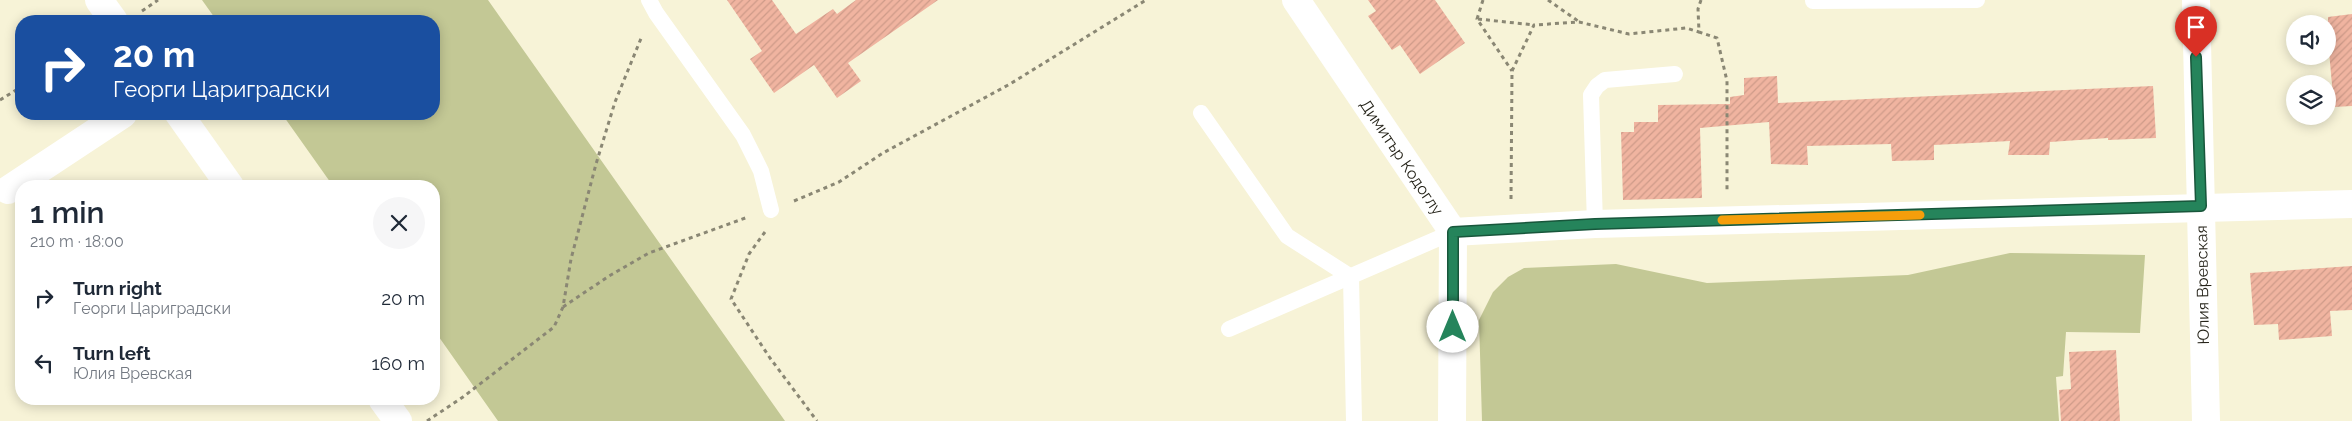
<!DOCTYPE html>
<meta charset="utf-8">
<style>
:root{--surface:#fff;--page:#f6f6f7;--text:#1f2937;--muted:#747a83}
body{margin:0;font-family:Raleway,sans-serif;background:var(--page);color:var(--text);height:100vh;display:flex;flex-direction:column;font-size:19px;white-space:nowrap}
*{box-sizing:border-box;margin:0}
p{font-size:16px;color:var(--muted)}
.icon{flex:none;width:28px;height:28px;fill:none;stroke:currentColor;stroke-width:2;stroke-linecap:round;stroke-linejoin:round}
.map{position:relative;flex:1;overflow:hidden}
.sheet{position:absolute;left:15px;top:180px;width:425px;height:225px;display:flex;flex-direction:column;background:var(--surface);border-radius:20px;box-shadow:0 2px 12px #0003}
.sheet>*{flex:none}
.hud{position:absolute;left:15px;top:15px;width:425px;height:105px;border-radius:20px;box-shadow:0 2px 12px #0003;background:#1a4fa0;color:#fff;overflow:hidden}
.tools{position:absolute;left:2286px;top:15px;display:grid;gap:10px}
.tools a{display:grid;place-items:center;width:50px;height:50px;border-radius:50%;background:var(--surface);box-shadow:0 2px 12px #0003;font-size:25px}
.pin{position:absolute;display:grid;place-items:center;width:42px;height:42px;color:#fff;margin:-51px -21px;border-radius:50% 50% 50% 0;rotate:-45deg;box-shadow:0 0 5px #0007}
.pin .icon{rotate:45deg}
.me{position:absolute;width:55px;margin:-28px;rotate:0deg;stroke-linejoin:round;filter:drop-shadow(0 0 4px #0008)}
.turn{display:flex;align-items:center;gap:18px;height:105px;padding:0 15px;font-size:22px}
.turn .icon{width:65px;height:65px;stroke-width:2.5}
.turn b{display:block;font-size:35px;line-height:42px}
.round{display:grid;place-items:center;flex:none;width:52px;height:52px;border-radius:26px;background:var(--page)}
.overview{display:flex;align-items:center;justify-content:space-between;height:85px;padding:0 15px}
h1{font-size:30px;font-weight:600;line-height:38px}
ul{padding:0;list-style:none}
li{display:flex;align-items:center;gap:15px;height:65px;padding:0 15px}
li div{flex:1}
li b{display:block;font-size:19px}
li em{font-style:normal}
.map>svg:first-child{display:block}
</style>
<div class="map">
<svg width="2352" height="421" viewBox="0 0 2352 421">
<defs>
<pattern id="building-hatch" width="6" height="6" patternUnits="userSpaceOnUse" patternTransform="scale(1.25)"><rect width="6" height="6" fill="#f0b4a0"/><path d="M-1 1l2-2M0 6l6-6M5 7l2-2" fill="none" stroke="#ce9b89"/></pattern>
</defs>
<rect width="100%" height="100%" fill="#f7f3d7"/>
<!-- green -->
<g fill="#c3c895">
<path d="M 202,0 L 488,0 L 785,421 L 498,421 L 434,330 L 434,186 L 333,186 L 282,114 L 434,114 L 434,21 L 217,21 Z"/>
<path d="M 2010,253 L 2145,255 L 2140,333 L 2066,332 L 2063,376 L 2056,377 L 2059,421 L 1482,421 L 1479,320 L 1493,292 L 1508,277 L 1524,268 L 1616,264 L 1707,283 L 1759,281 L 1908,275 Z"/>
</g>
<!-- building -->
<g fill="url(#building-hatch)">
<path d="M 727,0 L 772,0 L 796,34 L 833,9 L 837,14 L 856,0 L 938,0 L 848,63 L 861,81 L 837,98 L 814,65 L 774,93 L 750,59 L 762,51 Z"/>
<path d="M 1368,0 L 1435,0 L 1465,43 L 1420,74 L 1400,45 L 1392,50 L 1368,16 L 1376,11 Z"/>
<path d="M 2352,14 L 2352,106 L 2334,107 L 2328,40 L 2328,17 Z"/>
<path d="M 1777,76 L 1778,103 L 2153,86 L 2156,138 L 2108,140 L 2108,138 L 2050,142 L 2049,155 L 2008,155 L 2010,141 L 1934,145 L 1934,160 L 1892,161 L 1891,144 L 1807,146 L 1808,165 L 1771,164 L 1769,122 L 1700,128 L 1702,198 L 1623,200 L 1621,132 L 1634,132 L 1634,122 L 1658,122 L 1658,105 L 1730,104 L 1730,97 L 1744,95 L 1744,78 Z"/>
<path d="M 2352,266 L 2352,310 L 2330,311 L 2332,336 L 2279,340 L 2278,324 L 2254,325 L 2250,273 Z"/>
<path d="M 2116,350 L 2120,421 L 2061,421 L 2059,390 L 2071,389 L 2069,352 Z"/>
</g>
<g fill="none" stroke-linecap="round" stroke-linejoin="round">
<!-- path -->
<g stroke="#8a8774" stroke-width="3" stroke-dasharray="4 4" stroke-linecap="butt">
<path d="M 1483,0 L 1477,19 L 1512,71"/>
<path d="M 1548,0 L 1578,21"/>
<path d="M 1701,0 L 1698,9 L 1699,32 L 1717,38 L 1727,81 L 1727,191"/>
<path d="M 142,11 L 158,0"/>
<path d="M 1478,19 L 1534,25"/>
<path d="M 0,100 L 21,87"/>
<path d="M 1511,199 L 1512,71 L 1534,25 L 1579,22 L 1629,34 L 1686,28 L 1699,32"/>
<path d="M 794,201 L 839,182 L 883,153 L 1010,84 L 1146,0"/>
<path d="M 765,232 L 749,254 L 731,299 L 770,358 L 817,421"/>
<path d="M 563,307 L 609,276 L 649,253 L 748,217"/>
<path d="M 427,421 L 463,397 L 554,327 L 563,307 L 571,259 L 596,164 L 615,102 L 642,36"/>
</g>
<!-- service -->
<g stroke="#fff" stroke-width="16">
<path d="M 649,0 L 656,13 L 743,135 L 761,171 L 771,210"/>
<path d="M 1813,1 L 1977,0"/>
<path d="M 1201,113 L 1287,236 L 1351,277 L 1354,421"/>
<path d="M 1595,224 L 1591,95 L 1597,86 L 1605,80 L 1675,74"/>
<path d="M 1229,329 L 1453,232"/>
</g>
<!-- minor -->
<g stroke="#fff" stroke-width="28">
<path d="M 99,0 L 114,21"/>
<path d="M 1296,0 L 1453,232 L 1452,421"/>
<path d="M 2196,0 L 2206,421"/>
<path d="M 179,114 L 230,186"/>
<path d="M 8,190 L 123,114"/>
<path d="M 1453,232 L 1595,224 L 2352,204"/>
<path d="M 382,399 L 398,421"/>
</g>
</g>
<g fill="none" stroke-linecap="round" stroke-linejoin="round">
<defs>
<path id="route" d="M 1453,327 L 1453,232 L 1595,224 L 2201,206 L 2196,57"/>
</defs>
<!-- route casing -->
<use href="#route" stroke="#18563b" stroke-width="12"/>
<!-- route -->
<use href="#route" stroke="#25845b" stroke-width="9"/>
<!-- slow -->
<path stroke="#f59e0b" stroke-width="9" d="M 1722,220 L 1920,215"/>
</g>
<g text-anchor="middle" stroke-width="5" stroke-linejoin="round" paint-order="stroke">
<!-- street labels -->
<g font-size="16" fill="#26241a" stroke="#fff">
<text transform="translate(1402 157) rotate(56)" y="6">Димитър Кодоглу</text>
<text transform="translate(2202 285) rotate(-91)" y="6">Юлия Вревская</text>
</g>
</g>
</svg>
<div class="tools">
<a><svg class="icon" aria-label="sound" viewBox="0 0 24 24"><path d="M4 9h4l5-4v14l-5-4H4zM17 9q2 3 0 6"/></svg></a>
<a><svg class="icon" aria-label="layers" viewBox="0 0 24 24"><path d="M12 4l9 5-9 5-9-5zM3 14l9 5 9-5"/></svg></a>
</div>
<div class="pin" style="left:2196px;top:57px;background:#d93025"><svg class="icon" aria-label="arrive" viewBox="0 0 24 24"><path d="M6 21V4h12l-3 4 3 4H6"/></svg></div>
<svg class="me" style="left:1453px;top:327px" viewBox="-20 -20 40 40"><circle r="19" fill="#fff"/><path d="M0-13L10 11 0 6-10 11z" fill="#25845b"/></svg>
<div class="hud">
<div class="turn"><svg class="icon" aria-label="right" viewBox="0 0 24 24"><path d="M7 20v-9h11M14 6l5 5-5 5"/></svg><div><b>20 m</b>Георги Цариградски</div></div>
</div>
<section class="sheet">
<div class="overview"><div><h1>1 min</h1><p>210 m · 18:00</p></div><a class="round"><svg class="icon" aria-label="close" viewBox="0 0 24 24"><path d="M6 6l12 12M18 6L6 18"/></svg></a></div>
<ul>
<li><svg class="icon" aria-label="right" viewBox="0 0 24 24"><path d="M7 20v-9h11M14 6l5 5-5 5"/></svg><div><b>Turn right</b><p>Георги Цариградски</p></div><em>20 m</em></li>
<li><svg class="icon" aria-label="left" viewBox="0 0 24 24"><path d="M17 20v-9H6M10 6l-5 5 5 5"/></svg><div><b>Turn left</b><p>Юлия Вревская</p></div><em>160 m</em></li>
</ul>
</section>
</div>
